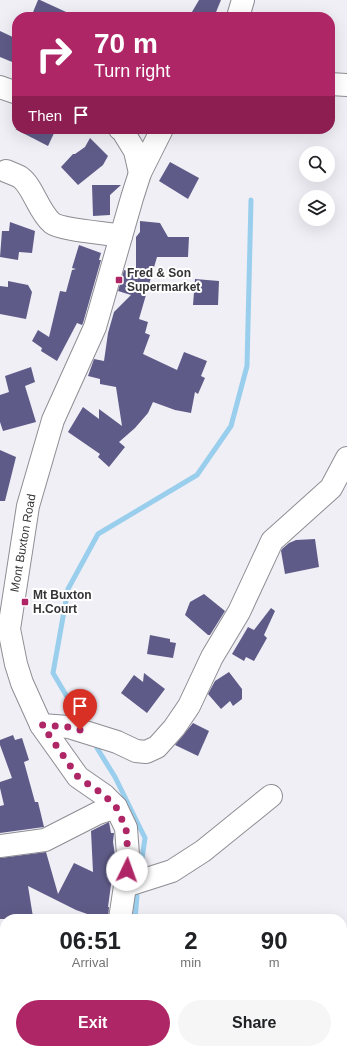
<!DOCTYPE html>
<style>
:root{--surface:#fff;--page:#f6f6f6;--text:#202124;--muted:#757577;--accent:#af2667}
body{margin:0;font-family:Arial,sans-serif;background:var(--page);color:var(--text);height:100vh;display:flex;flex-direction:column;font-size:15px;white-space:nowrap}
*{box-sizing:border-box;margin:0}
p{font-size:13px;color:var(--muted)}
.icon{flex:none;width:22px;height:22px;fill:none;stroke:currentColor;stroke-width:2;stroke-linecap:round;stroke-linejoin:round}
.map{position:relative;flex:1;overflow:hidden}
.drawer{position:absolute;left:0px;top:914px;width:347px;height:140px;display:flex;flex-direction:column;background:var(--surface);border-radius:16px 16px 0 0;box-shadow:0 4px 16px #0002}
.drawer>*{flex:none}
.hud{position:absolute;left:12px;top:12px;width:323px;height:122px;border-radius:16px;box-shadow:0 4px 16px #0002;background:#af2667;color:#fff;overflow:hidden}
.tools{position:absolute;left:299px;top:146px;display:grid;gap:8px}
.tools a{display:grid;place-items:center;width:36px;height:36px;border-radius:50%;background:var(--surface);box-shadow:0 4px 16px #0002;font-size:20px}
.pin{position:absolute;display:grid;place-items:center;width:34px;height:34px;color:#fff;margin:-41px -17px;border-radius:50% 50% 50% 0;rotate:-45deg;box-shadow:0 0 4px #0007}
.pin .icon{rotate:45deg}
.me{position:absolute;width:44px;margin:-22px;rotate:3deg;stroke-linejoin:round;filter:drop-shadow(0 0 3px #0008)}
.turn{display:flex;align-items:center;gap:14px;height:84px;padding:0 16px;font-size:18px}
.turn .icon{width:52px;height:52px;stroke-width:2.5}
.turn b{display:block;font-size:28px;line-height:34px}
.then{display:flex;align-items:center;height:38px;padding:0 16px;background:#0003;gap:8px;font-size:15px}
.eta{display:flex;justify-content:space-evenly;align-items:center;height:68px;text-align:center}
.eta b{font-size:24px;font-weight:600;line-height:28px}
.primary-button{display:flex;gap:8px;margin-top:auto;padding:8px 16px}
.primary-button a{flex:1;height:46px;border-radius:24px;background:var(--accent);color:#fff;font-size:16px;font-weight:600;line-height:46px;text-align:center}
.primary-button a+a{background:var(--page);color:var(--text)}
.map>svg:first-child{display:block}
</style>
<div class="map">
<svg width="347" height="1054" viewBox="0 0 347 1054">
<rect width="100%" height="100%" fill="#f0eff6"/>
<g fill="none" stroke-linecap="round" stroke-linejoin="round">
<!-- stream -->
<g stroke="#99ceed" stroke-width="5">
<path d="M 79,717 L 53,673 L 68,589 L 98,534 L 197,475 L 231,426 L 247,366 L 251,200"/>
<path d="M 97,748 L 115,777 L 145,838 L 141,866"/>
<path d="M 135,919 L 137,896"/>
<path d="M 105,1054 L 107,1049"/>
</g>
</g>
<!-- building -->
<g fill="#5f5b88">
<path d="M 38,0 L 40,0 L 77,17 L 31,17 Z"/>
<path d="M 199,0 L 221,0 L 214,17 L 189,17 Z"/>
<path d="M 0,31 L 17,39 L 17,64 L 0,57 Z"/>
<path d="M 15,129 L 56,129 L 48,146 Z"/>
<path d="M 90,138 L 108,156 L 103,165 L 78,185 L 61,167 L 73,154 L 75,154 L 85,147 Z"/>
<path d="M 170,162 L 199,178 L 188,199 L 159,181 Z"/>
<path d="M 92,185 L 121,185 L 110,195 L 110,215 L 93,216 Z"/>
<path d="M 140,221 L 160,223 L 168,237 L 189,237 L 188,257 L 157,257 L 139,319 L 148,322 L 145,333 L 150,335 L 143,354 L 177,370 L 184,352 L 207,361 L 201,376 L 205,378 L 198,394 L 195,392 L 191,413 L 175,410 L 153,402 L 148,413 L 135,428 L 119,442 L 125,447 L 109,467 L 98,457 L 100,454 L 68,432 L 83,407 L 99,419 L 99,409 L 122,426 L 116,387 L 100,384 L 100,379 L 88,376 L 94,359 L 104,361 L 108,333 L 114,312 L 131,295 L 118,291 L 124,270 L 131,272 L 132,267 L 136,268 L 136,237 L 140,232 Z"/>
<path d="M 10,222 L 35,231 L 32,253 L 19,252 L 18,260 L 0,257 L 2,231 L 9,231 Z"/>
<path d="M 79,245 L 101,253 L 99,260 L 101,260 L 83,323 L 82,325 L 77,323 L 57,361 L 41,351 L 42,348 L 32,341 L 38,330 L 49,337 L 60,291 L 66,292 L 72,270 L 76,269 L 72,268 Z"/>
<path d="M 195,279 L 219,281 L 218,305 L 193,305 Z"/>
<path d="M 8,281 L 28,285 L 32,292 L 26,319 L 0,314 L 0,286 L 8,287 Z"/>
<path d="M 31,367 L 35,382 L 25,386 L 36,422 L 3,431 L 0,422 L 0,395 L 9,392 L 5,376 Z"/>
<path d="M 0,450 L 16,457 L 5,501 L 0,501 Z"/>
<path d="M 315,539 L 319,567 L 285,574 L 281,551 L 282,549 L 289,543 L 296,540 Z"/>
<path d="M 204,594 L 225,611 L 210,635 L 208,635 L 185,615 L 190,602 Z"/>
<path d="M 271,608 L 275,611 L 264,635 L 267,638 L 254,661 L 246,657 L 244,661 L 232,654 L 248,627 L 254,630 Z"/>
<path d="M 150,635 L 170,639 L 170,642 L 176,643 L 173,658 L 147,654 Z"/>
<path d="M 229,672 L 242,689 L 242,699 L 233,706 L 230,701 L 221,709 L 208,694 L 215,681 Z"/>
<path d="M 144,673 L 165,689 L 147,713 L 121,693 L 134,675 L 143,682 Z"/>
<path d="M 193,723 L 209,731 L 198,756 L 175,745 Z"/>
<path d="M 13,735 L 15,740 L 22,738 L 29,760 L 24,762 L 35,802 L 38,802 L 44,827 L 0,833 L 0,806 L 4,805 L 0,788 L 0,782 L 12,778 L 0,745 L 0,740 Z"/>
<path d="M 109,822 L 111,833 L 114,833 L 113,842 L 115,855 L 108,907 L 109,907 L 108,919 L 89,919 L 90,915 L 76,910 L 28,886 L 33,917 L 25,919 L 0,919 L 0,858 L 46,852 L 58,894 L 74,863 L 93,872 L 91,831 Z"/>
</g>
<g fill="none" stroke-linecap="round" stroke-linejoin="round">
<defs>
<g id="minor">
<path d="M 238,17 L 243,0"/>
<path d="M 330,84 L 347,85"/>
<path d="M 0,87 L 17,93"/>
<path d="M 120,129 L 122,130 L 135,151 L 140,173"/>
<path d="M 6,171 C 11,173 16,175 20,177 C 33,186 38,211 52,223 C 61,230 107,233 121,236"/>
<path d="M 41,725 L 69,727 L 117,742 L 136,751 L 146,752 L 157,747 L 174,728 L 189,706 L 212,657 L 239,612 L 272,541 L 331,488 L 347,458"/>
<path d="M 0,846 L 45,840 L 98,813 L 116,807"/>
<path d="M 125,886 L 172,871 L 203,851 L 271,796"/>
<path d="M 120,919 L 125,886 L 128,855 L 126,828 L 116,807 L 104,795 L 78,777 L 41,725 L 22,683 L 16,664 L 9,629 L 28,506 L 53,420 L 95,327 L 132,198 L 140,173 L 162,129"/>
<path d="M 81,1054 L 84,1049"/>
<path d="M 287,1054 L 294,1050 L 307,1054"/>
</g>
</defs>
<!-- minor casing -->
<use href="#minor" stroke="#8d8d93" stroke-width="24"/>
<!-- minor -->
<use href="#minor" stroke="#fff" stroke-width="22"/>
</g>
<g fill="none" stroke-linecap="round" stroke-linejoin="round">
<!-- route -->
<path stroke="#af2667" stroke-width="7" stroke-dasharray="0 12.6" d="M 80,730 L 68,727 L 42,725 L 78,777 L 104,795 L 116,807 L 126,828 L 128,855 L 127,870"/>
</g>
<!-- markers -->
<g fill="#af2667" stroke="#fff" stroke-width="1.5">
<rect x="115" y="276" width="8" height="8" rx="2"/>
<rect x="21" y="598" width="8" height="8" rx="2"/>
</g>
<g text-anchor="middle" stroke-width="4" stroke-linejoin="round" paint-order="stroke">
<!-- poi labels -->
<g font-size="12" font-weight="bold" fill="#343436" stroke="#fff" text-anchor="start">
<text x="127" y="277">Fred &amp; Son<tspan x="127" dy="14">Supermarket</tspan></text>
<text x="33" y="599">Mt Buxton<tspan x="33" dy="14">H.Court</tspan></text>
</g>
<!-- street labels -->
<g font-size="12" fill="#343436" stroke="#fff">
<text transform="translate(23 543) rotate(-80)" y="4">Mont Buxton Road</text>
</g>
</g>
</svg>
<div class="tools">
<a><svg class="icon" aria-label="search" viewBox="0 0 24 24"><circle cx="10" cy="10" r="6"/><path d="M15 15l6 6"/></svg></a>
<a><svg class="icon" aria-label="layers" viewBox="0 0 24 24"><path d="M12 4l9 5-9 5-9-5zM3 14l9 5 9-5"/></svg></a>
</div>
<div class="pin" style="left:80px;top:730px;background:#d93025"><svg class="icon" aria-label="arrive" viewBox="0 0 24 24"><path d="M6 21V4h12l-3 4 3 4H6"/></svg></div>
<svg class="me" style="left:127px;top:870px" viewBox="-20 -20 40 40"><circle r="19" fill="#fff"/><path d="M0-13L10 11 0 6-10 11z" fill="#af2667"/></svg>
<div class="hud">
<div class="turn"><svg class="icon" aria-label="right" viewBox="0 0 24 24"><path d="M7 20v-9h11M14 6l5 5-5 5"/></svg><div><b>70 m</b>Turn right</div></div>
<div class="then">Then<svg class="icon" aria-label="arrive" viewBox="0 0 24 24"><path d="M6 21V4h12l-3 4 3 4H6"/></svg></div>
</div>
<section class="drawer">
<div class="eta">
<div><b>06:51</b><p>Arrival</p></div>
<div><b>2</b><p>min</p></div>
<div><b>90</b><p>m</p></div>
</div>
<div class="primary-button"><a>Exit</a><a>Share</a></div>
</section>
</div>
